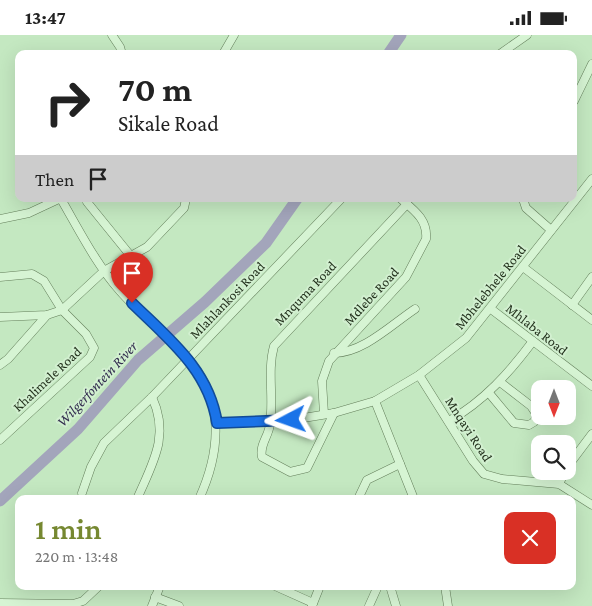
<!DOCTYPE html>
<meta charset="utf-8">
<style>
:root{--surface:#fff;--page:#f6f6f6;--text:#222;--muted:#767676;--accent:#768831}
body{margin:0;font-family:"Crimson Pro",serif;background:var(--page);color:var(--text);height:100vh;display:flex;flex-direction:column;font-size:19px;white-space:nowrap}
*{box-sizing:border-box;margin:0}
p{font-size:16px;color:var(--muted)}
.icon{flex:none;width:28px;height:28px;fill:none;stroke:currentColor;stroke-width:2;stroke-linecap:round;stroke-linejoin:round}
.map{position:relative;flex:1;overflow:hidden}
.side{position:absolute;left:15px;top:460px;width:561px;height:95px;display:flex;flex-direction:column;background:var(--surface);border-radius:10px;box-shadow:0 5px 20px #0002}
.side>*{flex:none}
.top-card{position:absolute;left:15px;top:15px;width:562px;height:152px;border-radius:10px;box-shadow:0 5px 20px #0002;background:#fff;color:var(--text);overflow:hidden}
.needle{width:32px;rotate:180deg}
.buttons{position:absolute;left:531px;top:345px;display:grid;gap:10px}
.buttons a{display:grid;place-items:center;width:45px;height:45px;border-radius:10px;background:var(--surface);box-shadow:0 5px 20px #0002;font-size:25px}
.pin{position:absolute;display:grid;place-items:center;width:42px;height:42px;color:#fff;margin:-51px -21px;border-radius:50% 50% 50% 0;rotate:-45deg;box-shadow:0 0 5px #0007}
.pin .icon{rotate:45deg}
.me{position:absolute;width:55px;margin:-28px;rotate:266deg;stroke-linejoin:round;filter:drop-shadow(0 0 4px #0008)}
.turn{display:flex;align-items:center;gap:18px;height:105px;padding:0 20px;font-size:22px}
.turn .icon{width:65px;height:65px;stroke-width:2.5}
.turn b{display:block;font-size:35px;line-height:42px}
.then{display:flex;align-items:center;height:48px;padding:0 20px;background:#0003;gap:10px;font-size:19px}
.round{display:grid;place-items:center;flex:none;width:52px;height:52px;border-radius:10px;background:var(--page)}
.head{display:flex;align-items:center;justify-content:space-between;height:85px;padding:0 20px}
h1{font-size:30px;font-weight:600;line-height:38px;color:var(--accent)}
.status{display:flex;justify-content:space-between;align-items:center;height:35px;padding:0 25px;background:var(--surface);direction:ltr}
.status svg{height:14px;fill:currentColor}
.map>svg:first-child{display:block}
</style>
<div class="status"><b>13:47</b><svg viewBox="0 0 49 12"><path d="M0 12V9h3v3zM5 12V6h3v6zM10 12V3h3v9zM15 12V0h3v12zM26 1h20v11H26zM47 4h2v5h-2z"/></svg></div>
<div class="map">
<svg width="592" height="571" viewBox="0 0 592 571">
<rect width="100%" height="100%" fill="#c4e8c1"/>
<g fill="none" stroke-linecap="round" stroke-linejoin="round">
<!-- river -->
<g stroke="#a3a5bb" stroke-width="11">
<path d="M 388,19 L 401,0"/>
<path d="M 0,466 L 78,394 L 138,325 L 205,267 L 266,208 L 297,164"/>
</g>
<defs>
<g id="minor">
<path d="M 112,0 L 120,12 L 122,19"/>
<path d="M 223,19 L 234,0"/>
<path d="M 500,19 L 527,0"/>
<path d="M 574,66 L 592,29"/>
<path d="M 61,164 C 79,195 96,229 120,256 C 141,280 166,299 187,323 C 225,364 221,416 199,464"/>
<path d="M 523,164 L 526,173 L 551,195"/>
<path d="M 87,167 L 130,220"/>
<path d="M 0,184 L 29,178 L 59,164"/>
<path d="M 523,232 L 592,285"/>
<path d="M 0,242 L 32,239 L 44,246 L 62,275 L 86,299 L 94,313 L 90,322 L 0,405"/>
<path d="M 572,270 L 592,242"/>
<path d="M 491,274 L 592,351"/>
<path d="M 0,282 L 47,280 L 62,275 L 104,236 L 147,212 L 184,173 L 186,164"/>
<path d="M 334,318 C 363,318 391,290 415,274"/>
<path d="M 0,330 L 8,324 L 47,280"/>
<path d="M 419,340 L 473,426 L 484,439 L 502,444 L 559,449 L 592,470"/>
<path d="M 489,358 L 514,388 L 529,390 L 534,387 L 537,380 L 531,371 L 500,347"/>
<path d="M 375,366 L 414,464"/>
<path d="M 334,378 L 307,433 L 290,437 L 262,422 C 259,410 269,401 270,389 C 274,363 267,336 274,311 L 407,169"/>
<path d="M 324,379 L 322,346 L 329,326 L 406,242 L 426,204 C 428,185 414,175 401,164"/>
<path d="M 449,386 C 484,366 509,338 533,306"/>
<path d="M 217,388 L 291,385 L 334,378 L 375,366 L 419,340 L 466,303 L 592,144"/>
<path d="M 568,431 L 592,399"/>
<path d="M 559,449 L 565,436"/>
<path d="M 82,458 L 91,432 L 104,408 L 152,362 L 341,164"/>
<path d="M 137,464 C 153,427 170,401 152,362"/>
<path d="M 358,464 L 367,445 L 400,429"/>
<path d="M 275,551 L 313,568"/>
<path d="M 390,551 L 396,571"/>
<path d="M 445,551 L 448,571"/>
<path d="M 155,562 L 179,571"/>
<path d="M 0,568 L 73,569 L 83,566 L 99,551"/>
<path d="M 152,571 L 160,551"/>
<path d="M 312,571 L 320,551"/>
<path d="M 369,571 L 378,551"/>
</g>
</defs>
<!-- minor casing -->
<use href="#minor" stroke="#647f5b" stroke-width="9"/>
<!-- minor -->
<use href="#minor" stroke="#d6f4d3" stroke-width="8"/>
</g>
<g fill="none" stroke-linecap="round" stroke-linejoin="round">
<defs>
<path id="route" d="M 132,268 C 169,304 209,335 217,388 L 291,385"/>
</defs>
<!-- route casing -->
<use href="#route" stroke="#114b97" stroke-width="12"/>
<!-- route -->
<use href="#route" stroke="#1a73e8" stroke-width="9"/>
</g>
<g text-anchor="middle" stroke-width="4" stroke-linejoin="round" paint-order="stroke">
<!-- street labels -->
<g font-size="14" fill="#23311d" stroke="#d2f0d0">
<text transform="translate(490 252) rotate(-51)" y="5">Mbhelebhele Road</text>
<text transform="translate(305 258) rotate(-46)" y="5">Mnquma Road</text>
<text transform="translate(371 261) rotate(-47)" y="5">Mdlebe Road</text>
<text transform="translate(227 265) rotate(-46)" y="5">Mlahlankosi Road</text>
<text transform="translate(537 294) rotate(38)" y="5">Mhlaba Road</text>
<text transform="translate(47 344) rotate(-43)" y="5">Khalimele Road</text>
<text transform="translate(469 394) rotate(57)" y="5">Mnqayi Road</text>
</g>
<!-- water labels -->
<g font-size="15" font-style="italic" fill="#332e4f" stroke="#d2f0d0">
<text transform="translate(97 349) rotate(-47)" y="5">Wilgerfontein River</text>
</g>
</g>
</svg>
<div class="buttons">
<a><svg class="needle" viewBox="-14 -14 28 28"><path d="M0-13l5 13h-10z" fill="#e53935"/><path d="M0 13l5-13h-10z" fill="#767676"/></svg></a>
<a><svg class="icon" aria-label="search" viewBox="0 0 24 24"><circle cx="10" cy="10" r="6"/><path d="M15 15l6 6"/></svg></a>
</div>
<div class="pin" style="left:132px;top:268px;background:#d93025"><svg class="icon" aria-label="arrive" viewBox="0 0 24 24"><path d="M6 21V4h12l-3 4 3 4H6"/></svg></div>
<svg class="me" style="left:291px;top:385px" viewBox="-20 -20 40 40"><path d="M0-17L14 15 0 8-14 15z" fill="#1a73e8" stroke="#fff" stroke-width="4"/></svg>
<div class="top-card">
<div class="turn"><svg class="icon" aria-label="right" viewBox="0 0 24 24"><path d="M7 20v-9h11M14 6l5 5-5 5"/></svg><div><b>70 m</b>Sikale Road</div></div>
<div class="then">Then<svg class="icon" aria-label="arrive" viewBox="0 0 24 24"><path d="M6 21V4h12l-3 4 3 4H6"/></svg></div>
</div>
<section class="side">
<div class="head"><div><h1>1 min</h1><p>220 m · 13:48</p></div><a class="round" style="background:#d93025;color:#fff"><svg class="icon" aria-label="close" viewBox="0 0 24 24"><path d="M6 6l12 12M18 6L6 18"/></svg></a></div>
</section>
</div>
